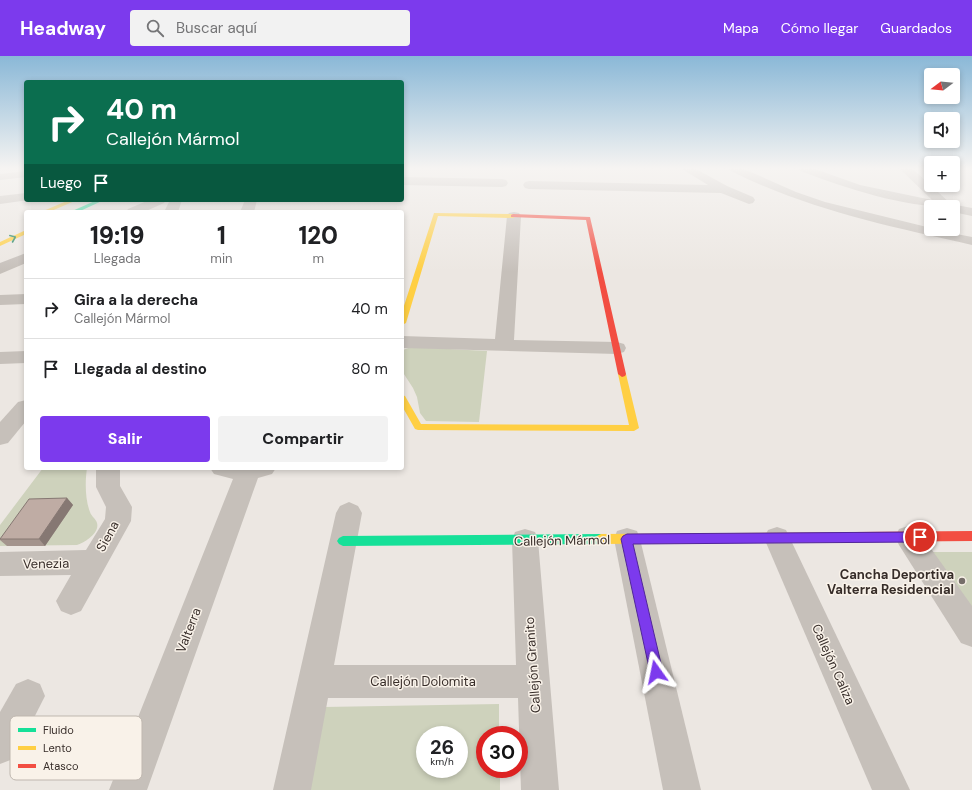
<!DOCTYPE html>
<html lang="es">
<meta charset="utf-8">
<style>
:root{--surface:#fff;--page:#f2f2f2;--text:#202124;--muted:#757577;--line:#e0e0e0;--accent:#7c3aed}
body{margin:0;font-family:"DM Sans",sans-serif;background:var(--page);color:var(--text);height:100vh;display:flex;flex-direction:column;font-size:15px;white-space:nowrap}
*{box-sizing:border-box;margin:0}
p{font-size:13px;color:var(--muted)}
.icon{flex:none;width:22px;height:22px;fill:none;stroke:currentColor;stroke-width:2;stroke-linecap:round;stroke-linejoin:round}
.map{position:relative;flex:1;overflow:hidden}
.panel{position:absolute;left:24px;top:154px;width:380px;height:260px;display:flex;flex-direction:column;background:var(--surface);border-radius:4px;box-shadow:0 2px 6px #0003}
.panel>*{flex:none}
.hud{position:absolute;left:24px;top:24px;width:380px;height:122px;border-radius:4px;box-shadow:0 2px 6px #0003;background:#0b6e4f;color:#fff;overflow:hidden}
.needle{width:26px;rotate:254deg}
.controls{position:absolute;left:924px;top:12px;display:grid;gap:8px}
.controls a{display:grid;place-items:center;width:36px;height:36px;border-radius:4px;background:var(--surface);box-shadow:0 2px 6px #0003;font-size:20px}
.speed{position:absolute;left:416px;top:670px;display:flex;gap:8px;font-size:20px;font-weight:700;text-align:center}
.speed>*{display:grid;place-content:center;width:52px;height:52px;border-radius:50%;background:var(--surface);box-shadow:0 2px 6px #0003;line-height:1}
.speed small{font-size:10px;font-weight:400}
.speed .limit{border:6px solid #d22;background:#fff;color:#111}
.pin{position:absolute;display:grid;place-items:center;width:34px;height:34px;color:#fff;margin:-17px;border:2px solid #fff;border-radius:50%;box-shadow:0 1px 4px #0007}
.me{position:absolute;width:44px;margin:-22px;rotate:348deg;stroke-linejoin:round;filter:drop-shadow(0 0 3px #0008)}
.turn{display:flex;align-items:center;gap:14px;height:84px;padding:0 16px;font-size:18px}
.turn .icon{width:52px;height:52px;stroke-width:2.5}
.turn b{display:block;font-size:28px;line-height:34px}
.then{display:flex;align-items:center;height:38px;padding:0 16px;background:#0003;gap:8px;font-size:15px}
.eta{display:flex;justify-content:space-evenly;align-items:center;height:68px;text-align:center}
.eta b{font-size:24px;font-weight:800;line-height:28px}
.action{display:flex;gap:8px;margin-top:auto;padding:8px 16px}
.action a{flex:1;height:46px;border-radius:4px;background:var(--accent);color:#fff;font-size:16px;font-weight:800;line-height:46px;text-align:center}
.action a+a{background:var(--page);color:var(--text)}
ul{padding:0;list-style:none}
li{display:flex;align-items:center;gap:12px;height:60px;padding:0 16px;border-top:1px solid var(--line)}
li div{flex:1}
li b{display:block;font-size:15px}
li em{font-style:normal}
header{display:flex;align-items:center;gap:24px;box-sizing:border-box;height:56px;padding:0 20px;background:var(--accent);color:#fff}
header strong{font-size:19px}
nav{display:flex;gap:22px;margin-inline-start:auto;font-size:14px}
.search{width:280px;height:36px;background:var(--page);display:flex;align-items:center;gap:10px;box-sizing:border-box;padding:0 14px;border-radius:4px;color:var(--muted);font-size:15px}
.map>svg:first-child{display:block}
</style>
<header>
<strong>Headway</strong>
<div class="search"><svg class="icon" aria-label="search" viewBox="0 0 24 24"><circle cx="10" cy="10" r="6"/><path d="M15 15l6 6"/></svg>Buscar aquí</div>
<nav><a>Mapa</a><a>Cómo llegar</a><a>Guardados</a></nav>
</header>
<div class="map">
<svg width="972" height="734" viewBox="0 0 972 734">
<rect width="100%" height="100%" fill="#ece7e2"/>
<!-- green -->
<g fill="#ced2bc" fill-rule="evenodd">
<path d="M 411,291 L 487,295 L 479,366 L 426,365 L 420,357 L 417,341 L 413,332 L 402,315 L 403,294 Z"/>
<path d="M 43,412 L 87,412 C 85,425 85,444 90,456 C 91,460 96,463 97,467 C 100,477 84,487 77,489 L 0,490 L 0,469 Z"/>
<path d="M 931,496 L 972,496 L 972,555 Z"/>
<path d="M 499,648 L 499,679 L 485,679 L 485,713 L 500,713 L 500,734 L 308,734 L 324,651 ZM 425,679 L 459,679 L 459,713 L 425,713 Z"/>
</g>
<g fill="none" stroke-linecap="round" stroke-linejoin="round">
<!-- street -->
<g fill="#c6c0ba" fill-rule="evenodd">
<path d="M 682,113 L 696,113 L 727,130 L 753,141 L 755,144 L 753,147 L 749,148 L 721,137 L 529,133 L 525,132 L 523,129 L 525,126 L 529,125 L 708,129 Z"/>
<path d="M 729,113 L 744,113 L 796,136 L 825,146 L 931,172 L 931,173 L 972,181 L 972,189 C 888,170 809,154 731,115 Z"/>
<path d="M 798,113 L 815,113 L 860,129 L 932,144 L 900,113 L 913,113 L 951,148 L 972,152 L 972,160 L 953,156 L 953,151 C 901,151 849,133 800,115 Z"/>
<path d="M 26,115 L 26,121 L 0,124 L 0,118 Z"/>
<path d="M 402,121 L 502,123 L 506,124 L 508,127 L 506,130 L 502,131 L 402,129 Z"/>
<path d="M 26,137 L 26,144 L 29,144 L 0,148 L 0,140 Z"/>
<path d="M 149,144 L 166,144 L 164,147 L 144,156 L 126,156 L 128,153 Z"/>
<path d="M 170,144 L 182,144 L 178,156 L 164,156 Z"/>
<path d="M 245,144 L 257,144 L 254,156 L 240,156 Z"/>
<path d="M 514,156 L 519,157 L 521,160 L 514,284 L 617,286 L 624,288 L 626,292 L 624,296 L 617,298 L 402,292 L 402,280 L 495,283 L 507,160 L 509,157 Z"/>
<path d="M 26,197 L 26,207 L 0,218 L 0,207 Z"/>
<path d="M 26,238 L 26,248 L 0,249 L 0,239 Z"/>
<path d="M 26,295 L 26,307 L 0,308 L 0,296 Z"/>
<path d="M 26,344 L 26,365 L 8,387 L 0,389 L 0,366 L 18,346 Z"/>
<path d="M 96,412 L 120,412 L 120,430 L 132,451 L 131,465 L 81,555 L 71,559 L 61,555 L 56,545 L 71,519 L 0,520 L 0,496 L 86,494 L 105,463 L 106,451 L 96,431 Z"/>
<path d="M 210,412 L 276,412 L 272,418 L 258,422 L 147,734 L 109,734 L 233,423 L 214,418 Z"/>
<path d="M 349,446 L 358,450 L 362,457 L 334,609 L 516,609 L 512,484 L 515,476 L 525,473 L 535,476 L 538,484 L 559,734 L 521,734 L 518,642 L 328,642 L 311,734 L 273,734 L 336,457 L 340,450 Z"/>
<path d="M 908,470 L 917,473 L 972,550 L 972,591 L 961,587 L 899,489 L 895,481 L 899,473 Z"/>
<path d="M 777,471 L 786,474 L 910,734 L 872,734 L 764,482 L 768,474 Z"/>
<path d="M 627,472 L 637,475 L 640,483 L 701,734 L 663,734 L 614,483 L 617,475 Z"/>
<path d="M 28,623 L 40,628 L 45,640 L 13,703 L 0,708 L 0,656 L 16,628 Z"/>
</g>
<!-- fast -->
<g fill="#16e098" fill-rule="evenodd">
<path d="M 97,144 L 104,144 L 78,156 L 70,156 Z"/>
<path d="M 601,478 L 605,480 L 607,483 L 605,486 L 601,488 L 343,490 L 339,488 L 337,485 L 339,482 L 343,480 Z"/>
</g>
<!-- slow -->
<g fill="#ffcf43" fill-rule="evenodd">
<path d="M 69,144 L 77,144 L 49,156 L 41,156 Z"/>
<path d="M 434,157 L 513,158 L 516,160 L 513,162 L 438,160 L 406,267 L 402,269 L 402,256 Z"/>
<path d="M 26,174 L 26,178 L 0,190 L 0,186 Z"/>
<path d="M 622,315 L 626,318 L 639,372 L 634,375 L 418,374 L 415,373 L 402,350 L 402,339 L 405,340 L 421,368 L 629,369 L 618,318 Z"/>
<path d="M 856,476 L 860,478 L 861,481 L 860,484 L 856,486 L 601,488 L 597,486 L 595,483 L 597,480 L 601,478 Z"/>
</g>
<!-- jam -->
<g fill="#f24e42" fill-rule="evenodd">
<path d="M 513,158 L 590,161 L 626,318 L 625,320 L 622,321 L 618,318 L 586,164 L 511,161 L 511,159 Z"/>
<path d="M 972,475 L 972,485 L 856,486 L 852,484 L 851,481 L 852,478 L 856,476 Z"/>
</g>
</g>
<!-- wall -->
<path fill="#a4948d" d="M 67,442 L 73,449 L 45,490 L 7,490 L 0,484 L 0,483 Z"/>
<!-- shaded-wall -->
<path fill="#867873" d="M 67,442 L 73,449 L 45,490 L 39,483 Z"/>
<!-- building -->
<path fill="#bfaca4" stroke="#867873" d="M 67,442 L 39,483 L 0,483 L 29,443 Z"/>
<!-- one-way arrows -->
<defs><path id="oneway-chevron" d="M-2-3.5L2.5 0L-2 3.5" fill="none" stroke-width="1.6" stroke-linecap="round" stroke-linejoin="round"/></defs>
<use stroke="#268660" href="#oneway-chevron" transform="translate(13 182) rotate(-23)"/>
<!-- sky -->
<linearGradient id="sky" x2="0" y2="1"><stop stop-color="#8ab8d7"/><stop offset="0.52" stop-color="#f6f4f2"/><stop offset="1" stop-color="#f6f4f2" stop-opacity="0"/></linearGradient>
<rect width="972" height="216" fill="url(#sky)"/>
<!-- route -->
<path fill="#7c3aed" stroke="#51269a" d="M 920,476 L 924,478 L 926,481 L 924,484 L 920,486 L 633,488 L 663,616 L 661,621 L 656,623 L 651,621 L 621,483 L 623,480 L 627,478 Z"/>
<!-- markers -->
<circle fill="#766e6a" stroke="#f9f2e9" stroke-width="1.5" cx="962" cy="525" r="4"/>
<g text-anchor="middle" stroke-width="3" stroke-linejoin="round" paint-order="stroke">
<!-- near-street labels -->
<g font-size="13" fill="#372d29" stroke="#f9f2e9">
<text transform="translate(107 480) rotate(-61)" y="5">Siena</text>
<text transform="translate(562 484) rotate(-1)" y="5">Callejón Mármol</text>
<text transform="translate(46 507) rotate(-1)" y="5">Venezia</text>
<text transform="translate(188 574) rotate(-69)" y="5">Valterra</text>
<text transform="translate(834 608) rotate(66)" y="5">Callejón Caliza</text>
<text transform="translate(532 609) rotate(-94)" y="5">Callejón Granito</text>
<text x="423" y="630">Callejón Dolomita</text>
</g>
<!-- near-poi labels -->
<g font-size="13" font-weight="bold" fill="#372d29" stroke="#f9f2e9" text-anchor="end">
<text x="954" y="523">Cancha Deportiva<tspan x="954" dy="15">Valterra Residencial</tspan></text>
</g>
</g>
<!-- legend -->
<rect x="10" y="660" width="132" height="64" rx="6" fill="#f9f2e9" stroke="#bfb7af" stroke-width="1"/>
<rect x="18" y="672" width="18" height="4" fill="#16e098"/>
<rect x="18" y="690" width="18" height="4" fill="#ffcf43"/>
<rect x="18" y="708" width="18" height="4" fill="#f24e42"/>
<g font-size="11" fill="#372d29">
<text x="43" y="678">Fluido</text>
<text x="43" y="696">Lento</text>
<text x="43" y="714">Atasco</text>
</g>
</svg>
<div class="controls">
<a><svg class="needle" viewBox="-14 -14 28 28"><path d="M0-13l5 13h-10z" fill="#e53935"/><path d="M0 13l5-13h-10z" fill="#757577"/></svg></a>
<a><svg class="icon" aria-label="sound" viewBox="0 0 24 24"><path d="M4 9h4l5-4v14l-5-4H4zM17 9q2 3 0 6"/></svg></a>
<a>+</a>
<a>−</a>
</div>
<div class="speed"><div>26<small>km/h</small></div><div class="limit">30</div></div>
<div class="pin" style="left:920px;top:481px;background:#d93025"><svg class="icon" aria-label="arrive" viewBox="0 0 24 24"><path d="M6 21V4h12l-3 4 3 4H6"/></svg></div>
<svg class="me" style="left:656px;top:616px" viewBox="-20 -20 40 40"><path d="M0-17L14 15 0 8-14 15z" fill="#7c3aed" stroke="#fff" stroke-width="4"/></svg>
<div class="hud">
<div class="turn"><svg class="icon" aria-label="right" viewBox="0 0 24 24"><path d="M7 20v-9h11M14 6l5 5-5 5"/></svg><div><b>40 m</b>Callejón Mármol</div></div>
<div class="then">Luego<svg class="icon" aria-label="arrive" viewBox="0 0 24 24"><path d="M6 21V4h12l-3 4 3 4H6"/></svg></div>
</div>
<section class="panel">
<div class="eta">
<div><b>19:19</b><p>Llegada</p></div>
<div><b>1</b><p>min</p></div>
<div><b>120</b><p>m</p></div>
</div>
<ul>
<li><svg class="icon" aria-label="right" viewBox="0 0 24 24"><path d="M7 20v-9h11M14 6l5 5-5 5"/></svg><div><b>Gira a la derecha</b><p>Callejón Mármol</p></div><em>40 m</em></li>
<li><svg class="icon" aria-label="arrive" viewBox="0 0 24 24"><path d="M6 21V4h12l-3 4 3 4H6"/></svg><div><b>Llegada al destino</b></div><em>80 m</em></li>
</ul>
<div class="action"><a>Salir</a><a>Compartir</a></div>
</section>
</div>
